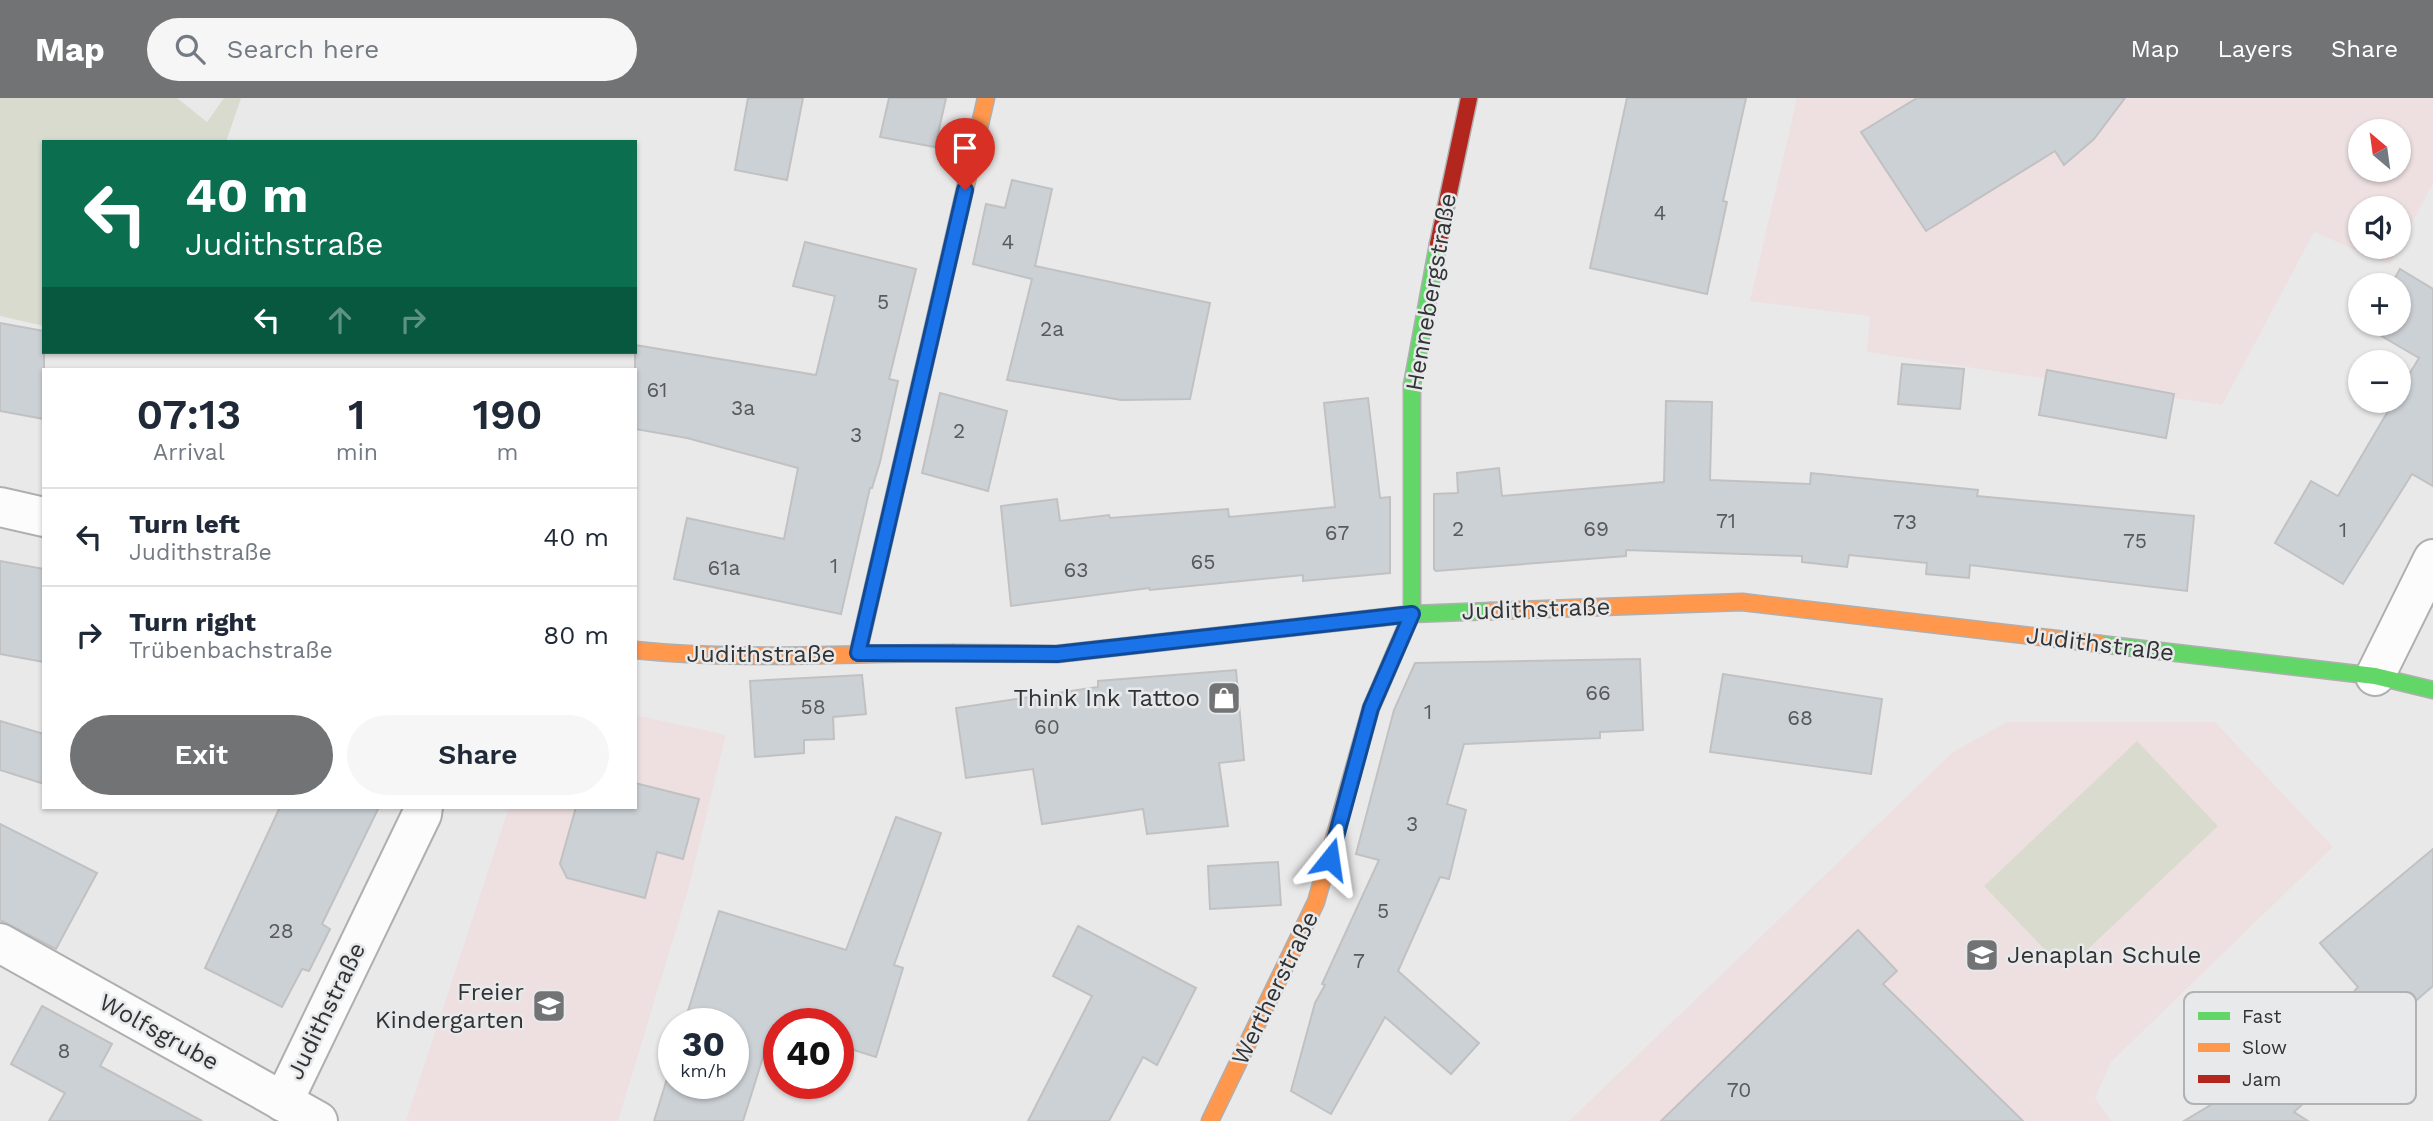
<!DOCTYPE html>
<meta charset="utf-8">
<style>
:root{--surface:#fff;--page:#f6f6f7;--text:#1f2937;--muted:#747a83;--line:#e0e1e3;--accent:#727374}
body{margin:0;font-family:"Work Sans",sans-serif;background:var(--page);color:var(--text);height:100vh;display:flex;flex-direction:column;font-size:26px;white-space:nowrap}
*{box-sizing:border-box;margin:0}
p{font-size:23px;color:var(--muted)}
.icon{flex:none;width:38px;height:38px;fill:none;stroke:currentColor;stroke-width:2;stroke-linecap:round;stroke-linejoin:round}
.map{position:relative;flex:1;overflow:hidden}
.sheet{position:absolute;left:42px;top:270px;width:595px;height:441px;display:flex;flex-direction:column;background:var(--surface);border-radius:0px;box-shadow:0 2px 5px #0004}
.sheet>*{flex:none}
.hud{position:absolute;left:42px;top:42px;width:595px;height:214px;border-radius:0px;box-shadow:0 2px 5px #0004;background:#0b6e4f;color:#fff;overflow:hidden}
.needle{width:46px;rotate:331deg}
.tools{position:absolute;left:2348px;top:21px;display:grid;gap:14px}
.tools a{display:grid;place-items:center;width:63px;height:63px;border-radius:50%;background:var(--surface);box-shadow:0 2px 5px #0004;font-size:35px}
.speed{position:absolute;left:658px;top:910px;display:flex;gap:14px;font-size:35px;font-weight:700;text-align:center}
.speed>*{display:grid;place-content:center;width:91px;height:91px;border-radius:50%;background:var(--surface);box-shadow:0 2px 5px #0004;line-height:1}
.speed small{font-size:18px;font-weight:400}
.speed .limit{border:10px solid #d22;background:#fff;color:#111}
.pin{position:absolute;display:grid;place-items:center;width:60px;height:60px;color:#fff;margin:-72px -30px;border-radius:50% 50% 50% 0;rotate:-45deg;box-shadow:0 0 7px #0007}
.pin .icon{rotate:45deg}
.me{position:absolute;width:77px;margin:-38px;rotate:15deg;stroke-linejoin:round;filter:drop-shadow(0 0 5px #0008)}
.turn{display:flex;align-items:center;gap:24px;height:147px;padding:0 28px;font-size:32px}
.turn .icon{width:91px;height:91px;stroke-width:2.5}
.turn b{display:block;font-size:49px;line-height:60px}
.lanes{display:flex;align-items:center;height:66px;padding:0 28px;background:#0003;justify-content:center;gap:35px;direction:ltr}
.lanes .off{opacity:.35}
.eta{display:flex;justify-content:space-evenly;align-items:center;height:119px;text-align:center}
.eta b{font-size:42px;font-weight:600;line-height:49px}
.action{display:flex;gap:14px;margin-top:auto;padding:14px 28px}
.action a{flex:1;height:80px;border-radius:42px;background:var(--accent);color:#fff;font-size:28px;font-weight:600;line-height:80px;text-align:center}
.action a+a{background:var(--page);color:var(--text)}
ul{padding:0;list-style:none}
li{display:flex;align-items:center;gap:21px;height:98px;padding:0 28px;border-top:2px solid var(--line)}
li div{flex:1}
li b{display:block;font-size:26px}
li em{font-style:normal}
header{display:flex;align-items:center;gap:42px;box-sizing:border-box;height:98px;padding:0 35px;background:var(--accent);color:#fff}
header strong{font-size:33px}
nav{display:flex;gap:38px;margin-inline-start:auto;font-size:24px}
.search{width:490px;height:63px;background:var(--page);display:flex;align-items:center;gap:18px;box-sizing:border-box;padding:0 24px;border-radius:38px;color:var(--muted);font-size:26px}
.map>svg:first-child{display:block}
</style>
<header>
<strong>Map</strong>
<div class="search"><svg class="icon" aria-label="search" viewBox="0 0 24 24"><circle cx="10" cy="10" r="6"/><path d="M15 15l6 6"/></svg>Search here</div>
<nav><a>Map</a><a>Layers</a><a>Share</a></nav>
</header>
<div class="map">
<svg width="2433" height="1023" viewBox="0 0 2433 1023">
<rect width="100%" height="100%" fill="#e9e9ea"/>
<!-- education -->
<g fill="#eee0e1" fill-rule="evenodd">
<path d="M 1797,0 L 2433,0 L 2433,85 L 2390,167 L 2314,134 L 2222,307 L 1867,254 L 1870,218 L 1750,203 ZM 2361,33 L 2399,33 L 2399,72 L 2361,72 ZM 2361,110 L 2399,110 L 2399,149 L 2361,149 Z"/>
<path d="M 635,617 L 726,637 L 688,792 L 618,1023 L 406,1023 L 509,709 L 635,709 Z"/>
<path d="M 2007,624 L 2215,624 L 2333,749 L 2111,964 L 2095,1000 L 2111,1023 L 1569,1023 L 1953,654 Z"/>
</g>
<!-- green -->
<g fill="#dadbcf">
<path d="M 0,0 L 177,0 L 207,24 L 224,0 L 241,0 L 226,44 L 44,44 L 44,228 L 0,218 Z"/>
<path d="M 2137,643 L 2218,728 L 2065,873 L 1984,788 Z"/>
</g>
<!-- building -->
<g fill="#ccd1d6" stroke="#c1c1c2" stroke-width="2">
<path d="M 748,0 L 803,0 L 787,82 L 735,72 Z"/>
<path d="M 889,0 L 946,0 L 935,49 L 880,39 Z"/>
<path d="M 1627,0 L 1746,0 L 1723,103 L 1727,104 L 1707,196 L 1590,170 Z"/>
<path d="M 1917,0 L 2125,0 L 2094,41 L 2064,67 L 2055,53 L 1926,133 L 1861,34 Z"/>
<path d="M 1012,82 L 1052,91 L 1035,168 L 1210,205 L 1190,301 L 1121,302 L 1007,282 L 1032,181 L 973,166 L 986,106 L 1005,110 Z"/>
<path d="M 805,144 L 916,171 L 889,281 L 898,283 L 880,364 L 872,390 L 870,390 L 841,516 L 674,481 L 687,420 L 784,441 L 798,370 L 687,340 L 635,331 L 635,247 L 816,277 L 835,198 L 793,188 Z"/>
<path d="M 2400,171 L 2433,191 L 2433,388 L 2412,376 L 2343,486 L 2275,445 L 2311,383 L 2338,398 L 2394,303 L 2399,303 L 2399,293 L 2419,260 L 2366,229 L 2368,226 L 2399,226 L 2399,187 L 2391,187 Z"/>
<path d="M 0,225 L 44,233 L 44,321 L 0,313 Z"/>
<path d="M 1902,266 L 1964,271 L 1960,311 L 1898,306 Z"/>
<path d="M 2047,272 L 2174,296 L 2166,340 L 2039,317 Z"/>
<path d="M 940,295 L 1007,313 L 988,393 L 922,375 Z"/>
<path d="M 1368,300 L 1380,400 L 1390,399 L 1390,475 L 1303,483 L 1303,477 L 1150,492 L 1149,490 L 1011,508 L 1001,408 L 1057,401 L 1060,423 L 1109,417 L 1110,420 L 1228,411 L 1229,419 L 1335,409 L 1324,305 Z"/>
<path d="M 1666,303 L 1712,304 L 1710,382 L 1810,386 L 1811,375 L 1978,392 L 1977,398 L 2194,418 L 2187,493 L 1970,467 L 1969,480 L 1926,476 L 1927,465 L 1849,457 L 1847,469 L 1802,464 L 1802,458 L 1626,452 L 1626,458 L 1436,473 L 1434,471 L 1434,396 L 1458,395 L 1457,375 L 1499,370 L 1502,398 L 1664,384 Z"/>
<path d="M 0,463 L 44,471 L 44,564 L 0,556 Z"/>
<path d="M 1640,561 L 1643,632 L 1600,634 L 1600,640 L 1464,646 L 1447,706 L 1466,712 L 1449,781 L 1440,779 L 1398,873 L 1479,945 L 1451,976 L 1385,919 L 1331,1016 L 1291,993 L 1315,905 L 1325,887 L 1322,886 L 1379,762 L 1356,756 L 1394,612 L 1415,565 Z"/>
<path d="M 1236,572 L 1244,662 L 1219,665 L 1228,728 L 1147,736 L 1143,711 L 1042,726 L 1033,671 L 966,680 L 956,610 L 1098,589 L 1098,583 Z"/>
<path d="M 1723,576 L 1882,601 L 1871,676 L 1710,654 Z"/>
<path d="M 862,577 L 866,616 L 833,619 L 834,641 L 804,642 L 804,655 L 755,659 L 750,583 Z"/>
<path d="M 0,623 L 44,636 L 44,686 L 0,672 Z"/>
<path d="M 635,685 L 699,701 L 683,761 L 657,754 L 645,800 L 567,780 L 560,766 L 576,709 L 635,709 Z"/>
<path d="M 280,709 L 379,709 L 322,826 L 330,831 L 309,873 L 302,871 L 282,909 L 205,870 Z"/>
<path d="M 896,719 L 941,735 L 894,867 L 903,870 L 876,959 L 838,947 L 838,926 L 779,926 L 779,929 L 773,927 L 743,1023 L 654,1023 L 674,958 L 674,985 L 733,985 L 733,926 L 684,926 L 719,813 L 846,852 Z"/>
<path d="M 0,726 L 97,775 L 56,851 L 0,822 Z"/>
<path d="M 2433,751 L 2433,888 L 2390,925 L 2294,1014 L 2308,1023 L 2184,1023 L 2249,984 L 2267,996 L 2358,889 L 2320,845 Z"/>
<path d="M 1278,764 L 1281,807 L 1210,811 L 1208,768 Z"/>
<path d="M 1078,828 L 1196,890 L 1157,967 L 1143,959 L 1109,1023 L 1028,1023 L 1092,898 L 1053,878 Z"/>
<path d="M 1858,832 L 1897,873 L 1883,886 L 2023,1023 L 1661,1023 Z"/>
<path d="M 42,908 L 112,946 L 100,968 L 202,1023 L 49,1023 L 65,995 L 11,966 Z"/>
</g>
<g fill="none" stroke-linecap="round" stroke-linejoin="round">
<defs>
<g id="street">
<path d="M 0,409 L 44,419"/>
<path d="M 2375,578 L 2433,461"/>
<path d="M 0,845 L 318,1023"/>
<path d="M 283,1004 L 422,716 L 423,709"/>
</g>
<g id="fast">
<path d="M 1409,522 L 1412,516 L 1412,287 L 1438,146"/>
<path d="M 2100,546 L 2375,578 L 2433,592"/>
<path d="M 953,555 L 1057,556 L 1412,516 L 1491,513"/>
</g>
<g id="slow">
<path d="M 1491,513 L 1742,504 L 2100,546"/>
<path d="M 635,552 C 740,563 847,555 953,555"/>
<path d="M 858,555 L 986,0"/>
<path d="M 1210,1023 L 1316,804 L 1371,610 L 1409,522"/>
</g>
<path id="jam" d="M 1438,146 L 1469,0"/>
</defs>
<!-- street casing -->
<use href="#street" stroke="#afafb0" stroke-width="42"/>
<!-- fast casing -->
<use href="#fast" stroke="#afafb0" stroke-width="19"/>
<!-- slow casing -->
<use href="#slow" stroke="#afafb0" stroke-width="19"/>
<!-- jam casing -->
<use href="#jam" stroke="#afafb0" stroke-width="19"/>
<!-- street -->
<use href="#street" stroke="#fcfcfc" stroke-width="38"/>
<!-- fast -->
<use href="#fast" stroke="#63d668" stroke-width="16"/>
<!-- slow -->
<use href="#slow" stroke="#ff974d" stroke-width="16"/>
<!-- jam -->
<use href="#jam" stroke="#b3261e" stroke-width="16"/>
</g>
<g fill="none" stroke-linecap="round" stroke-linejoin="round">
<defs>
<path id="route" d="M 965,92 L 858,555 L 1057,556 L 1412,516 L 1371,610 L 1330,761"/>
</defs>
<!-- route casing -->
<use href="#route" stroke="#114b97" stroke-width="18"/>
<!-- route -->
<use href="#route" stroke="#1a73e8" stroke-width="12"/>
</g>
<!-- icons -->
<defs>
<symbol id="shop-square" viewBox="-11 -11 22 22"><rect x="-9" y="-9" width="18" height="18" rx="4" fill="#727374" stroke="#e8e9eb"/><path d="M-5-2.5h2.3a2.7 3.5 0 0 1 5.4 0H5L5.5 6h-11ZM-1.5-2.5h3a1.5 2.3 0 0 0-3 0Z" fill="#fff"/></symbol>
<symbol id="school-square" viewBox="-11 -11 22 22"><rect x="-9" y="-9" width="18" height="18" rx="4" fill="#727374" stroke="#e8e9eb"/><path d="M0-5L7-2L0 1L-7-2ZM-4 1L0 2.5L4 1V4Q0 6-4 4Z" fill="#fff"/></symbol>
</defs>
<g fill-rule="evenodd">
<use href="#shop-square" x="1205" y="581" width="38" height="38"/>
<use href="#school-square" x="1963" y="838" width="38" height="38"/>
<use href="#school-square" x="530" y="889" width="38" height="38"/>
</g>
<g text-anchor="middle" stroke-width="5" stroke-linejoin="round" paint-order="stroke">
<!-- number labels -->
<g font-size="21" fill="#585a5c">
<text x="1660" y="122">4</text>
<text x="1008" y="151">4</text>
<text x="883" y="211">5</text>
<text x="1052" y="238">2a</text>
<text x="657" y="299">61</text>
<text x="743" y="317">3a</text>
<text x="959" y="340">2</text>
<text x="856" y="344">3</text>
<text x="1726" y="430">71</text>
<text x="1905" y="431">73</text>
<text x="1458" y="438">2</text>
<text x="1596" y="438">69</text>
<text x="2343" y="439">1</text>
<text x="1337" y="442">67</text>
<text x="2135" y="450">75</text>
<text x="1203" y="471">65</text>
<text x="834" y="475">1</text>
<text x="724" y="477">61a</text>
<text x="1076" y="479">63</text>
<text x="1598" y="602">66</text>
<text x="813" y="616">58</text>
<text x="1428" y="621">1</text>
<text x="1800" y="627">68</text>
<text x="1047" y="636">60</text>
<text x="1412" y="733">3</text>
<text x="1383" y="820">5</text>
<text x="281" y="840">28</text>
<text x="1359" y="870">7</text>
<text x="64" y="960">8</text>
<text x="1739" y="999">70</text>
</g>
<!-- street labels -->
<g font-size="24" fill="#323334" stroke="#e8e9eb">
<text transform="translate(1431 194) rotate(-80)" y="8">Hennebergstraße</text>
<text transform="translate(1536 511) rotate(-2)" y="8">Judithstraße</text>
<text transform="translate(2100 546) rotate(7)" y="8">Judithstraße</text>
<text x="761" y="564">Judithstraße</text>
<text transform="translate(1275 890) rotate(-64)" y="8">Wertherstraße</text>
<text transform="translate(326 913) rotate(-64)" y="8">Judithstraße</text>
<text transform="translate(159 934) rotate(29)" y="8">Wolfsgrube</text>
</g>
<!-- poi labels -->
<g font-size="24" fill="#323334" stroke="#e8e9eb" text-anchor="end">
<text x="1200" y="608">Think Ink Tattoo</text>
<text x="2007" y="865" text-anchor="start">Jenaplan Schule</text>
<text x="524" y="902">Freier<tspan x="524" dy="28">Kindergarten</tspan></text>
</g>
</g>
<!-- legend -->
<rect x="2184" y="894" width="232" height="112" rx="10" fill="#e8e9eb" stroke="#b1b2b4" stroke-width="2"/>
<rect x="2198" y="914" width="32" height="8" fill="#63d668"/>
<rect x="2198" y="945" width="32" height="9" fill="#ff974d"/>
<rect x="2198" y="977" width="32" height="8" fill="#b3261e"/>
<g font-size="19" fill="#323334">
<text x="2242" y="925">Fast</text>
<text x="2242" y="956">Slow</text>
<text x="2242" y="988">Jam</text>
</g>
</svg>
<div class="tools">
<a><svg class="needle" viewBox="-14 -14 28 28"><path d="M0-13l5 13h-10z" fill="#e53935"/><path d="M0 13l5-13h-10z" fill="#747a83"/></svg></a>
<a><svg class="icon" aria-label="sound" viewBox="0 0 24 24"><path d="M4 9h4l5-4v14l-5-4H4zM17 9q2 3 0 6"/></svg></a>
<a>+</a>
<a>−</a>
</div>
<div class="speed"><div>30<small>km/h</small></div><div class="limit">40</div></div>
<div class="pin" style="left:965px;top:92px;background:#d93025"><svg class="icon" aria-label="arrive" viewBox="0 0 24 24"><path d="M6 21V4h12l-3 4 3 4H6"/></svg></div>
<svg class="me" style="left:1330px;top:761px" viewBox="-20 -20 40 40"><path d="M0-17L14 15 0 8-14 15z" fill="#1a73e8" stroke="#fff" stroke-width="4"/></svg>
<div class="hud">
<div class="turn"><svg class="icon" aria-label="left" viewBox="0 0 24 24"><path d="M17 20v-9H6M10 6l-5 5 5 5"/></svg><div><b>40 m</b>Judithstraße</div></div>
<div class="lanes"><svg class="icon" aria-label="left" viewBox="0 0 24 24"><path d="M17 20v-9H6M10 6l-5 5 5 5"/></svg><svg class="icon off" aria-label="ahead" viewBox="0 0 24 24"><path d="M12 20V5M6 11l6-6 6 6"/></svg><svg class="icon off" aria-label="right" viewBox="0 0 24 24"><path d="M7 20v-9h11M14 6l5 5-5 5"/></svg></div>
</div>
<section class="sheet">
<div class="eta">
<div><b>07:13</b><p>Arrival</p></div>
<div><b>1</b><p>min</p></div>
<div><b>190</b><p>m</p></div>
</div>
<ul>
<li><svg class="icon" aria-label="left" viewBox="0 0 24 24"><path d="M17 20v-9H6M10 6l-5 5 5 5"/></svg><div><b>Turn left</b><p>Judithstraße</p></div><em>40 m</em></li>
<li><svg class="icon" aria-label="right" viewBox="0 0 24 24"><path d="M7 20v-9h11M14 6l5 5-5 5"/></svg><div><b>Turn right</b><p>Trübenbachstraße</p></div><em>80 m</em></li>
</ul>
<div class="action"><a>Exit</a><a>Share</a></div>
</section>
</div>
